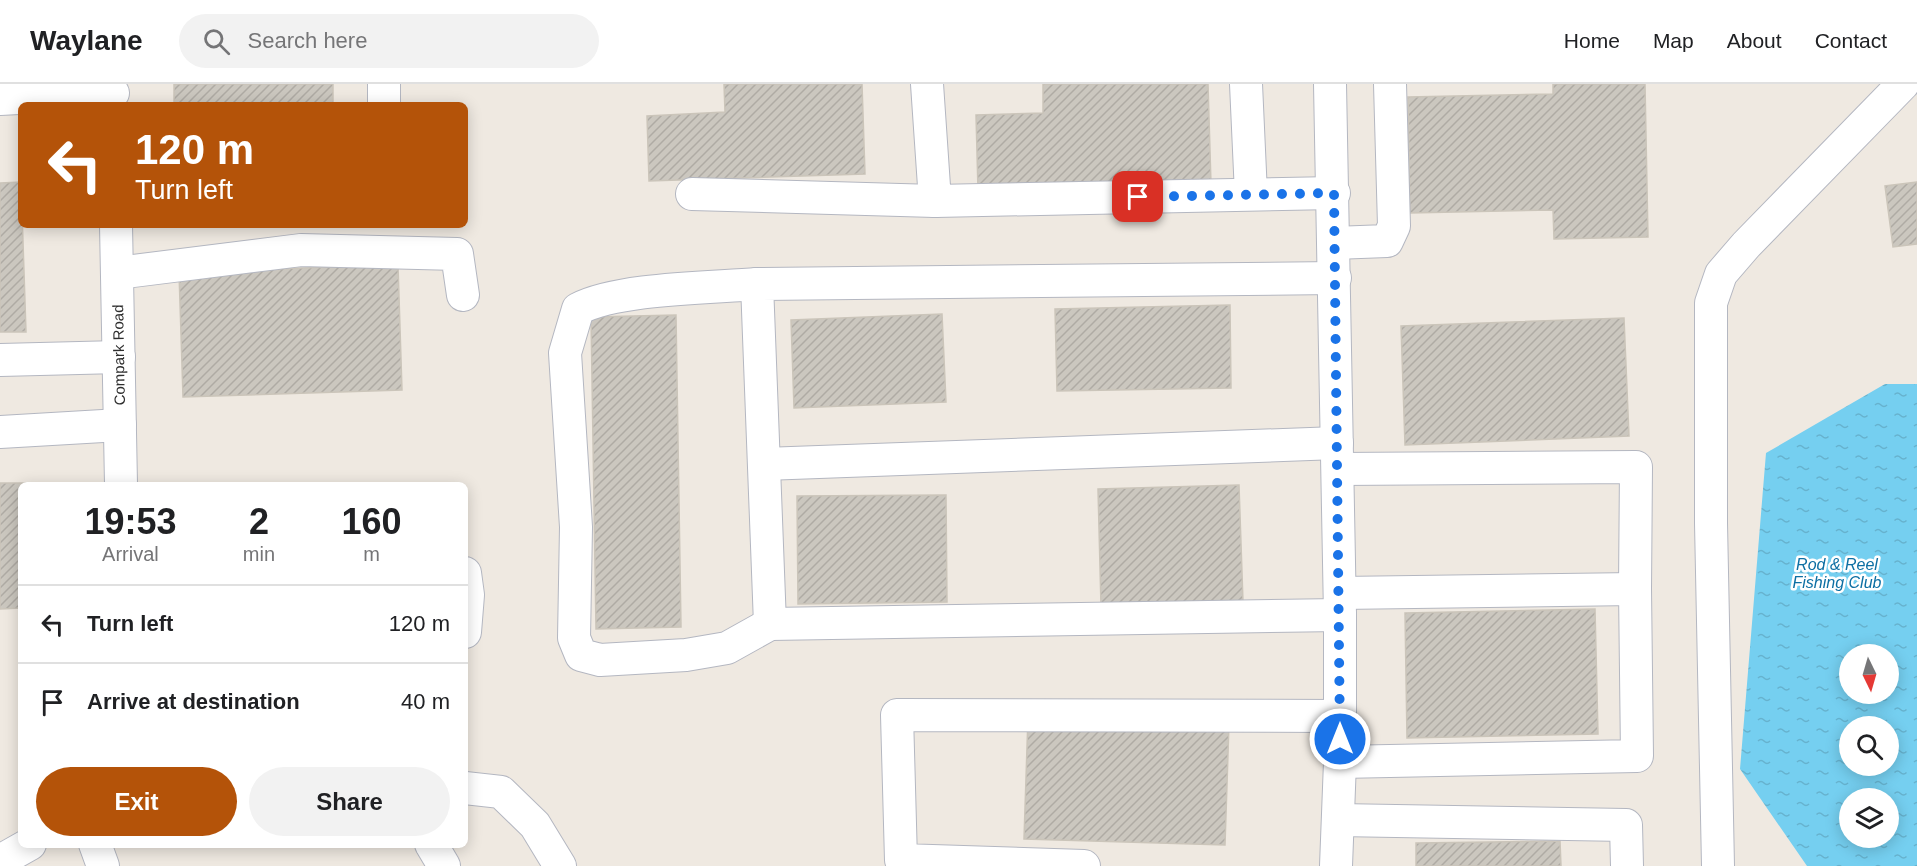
<!DOCTYPE html>
<style>
:root{--surface:#fff;--page:#f2f2f2;--text:#202124;--muted:#757577;--line:#e0e0e0;--accent:#b45309}
body{margin:0;font-family:Helvetica,sans-serif;background:var(--page);color:var(--text);height:100vh;display:flex;flex-direction:column;font-size:22px;white-space:nowrap}
*{box-sizing:border-box;margin:0}
p{font-size:20px;color:var(--muted)}
.icon{flex:none;width:33px;height:33px;fill:none;stroke:currentColor;stroke-width:2;stroke-linecap:round;stroke-linejoin:round}
.map{position:relative;flex:1;overflow:hidden}
.drawer{position:absolute;left:18px;top:398px;width:450px;height:366px;display:flex;flex-direction:column;background:var(--surface);border-radius:9px;box-shadow:0 3px 15px #0003}
.drawer>*{flex:none}
.hud{position:absolute;left:18px;top:18px;width:450px;height:126px;border-radius:9px;box-shadow:0 3px 15px #0003;background:#b45309;color:#fff;overflow:hidden}
.needle{width:39px;rotate:175deg}
.controls{position:absolute;left:1839px;top:560px;display:grid;gap:12px}
.controls a{display:grid;place-items:center;width:60px;height:60px;border-radius:50%;background:var(--surface);box-shadow:0 3px 15px #0003;font-size:30px}
.pin{position:absolute;display:grid;place-items:center;width:51px;height:51px;color:#fff;margin:-26px;border-radius:12px;box-shadow:0 3px 9px #0006}
.me{position:absolute;width:66px;margin:-33px;rotate:0deg;stroke-linejoin:round;filter:drop-shadow(0 0 4px #0008)}
.turn{display:flex;align-items:center;gap:21px;height:126px;padding:0 18px;font-size:27px}
.turn .icon{width:78px;height:78px;stroke-width:2.5}
.turn b{display:block;font-size:42px;line-height:51px}
.eta{display:flex;justify-content:space-evenly;align-items:center;height:102px;text-align:center}
.eta b{font-size:36px;font-weight:600;line-height:42px}
.button{display:flex;gap:12px;margin-top:auto;padding:12px 18px}
.button a{flex:1;height:69px;border-radius:36px;background:var(--accent);color:#fff;font-size:24px;font-weight:600;line-height:69px;text-align:center}
.button a+a{background:var(--page);color:var(--text)}
ul{padding:0;list-style:none}
li{display:flex;align-items:center;gap:18px;height:78px;padding:0 18px;border-top:2px solid var(--line)}
li div{flex:1}
li b{display:block;font-size:22px}
li em{font-style:normal}
header{display:flex;align-items:center;gap:36px;box-sizing:border-box;height:84px;padding:0 30px;background:var(--surface);border-bottom:2px solid var(--line)}
header strong{font-size:28px}
nav{display:flex;gap:33px;margin-inline-start:auto;font-size:21px}
.search{width:420px;height:54px;background:var(--page);display:flex;align-items:center;gap:15px;box-sizing:border-box;padding:0 21px;border-radius:33px;color:var(--muted);font-size:22px}
.map>svg:first-child{display:block}
</style>
<header>
<strong>Waylane</strong>
<div class="search"><svg class="icon" aria-label="search" viewBox="0 0 24 24"><circle cx="10" cy="10" r="6"/><path d="M15 15l6 6"/></svg>Search here</div>
<nav><a>Home</a><a>Map</a><a>About</a><a>Contact</a></nav>
</header>
<div class="map">
<svg width="1917" height="782" viewBox="0 0 1917 782">
<defs>
<pattern id="water-ripples" width="26" height="14" patternUnits="userSpaceOnUse" patternTransform="scale(1.5)"><rect width="26" height="14" fill="#75cff0"/><path d="M2 4q2-2 4 0t4 0M15 11q2-2 4 0t4 0" fill="none" stroke="#66b2ce"/></pattern>
<pattern id="building-hatch" width="6" height="6" patternUnits="userSpaceOnUse" patternTransform="scale(1.5)"><rect width="6" height="6" fill="#cbc7bf"/><path d="M-1 1l2-2M0 6l6-6M5 7l2-2" fill="none" stroke="#afaba4"/></pattern>
</defs>
<rect width="100%" height="100%" fill="#efe9e1"/>
<!-- water -->
<path fill="url(#water-ripples)" fill-rule="evenodd" d="M 1885,300 L 1917,300 L 1917,782 L 1807,782 L 1740,685 L 1766,369 ZM 1850,570 L 1888,570 L 1888,609 L 1850,609 ZM 1850,642 L 1888,642 L 1888,681 L 1850,681 ZM 1850,714 L 1888,714 L 1888,753 L 1850,753 Z"/>
<!-- building -->
<g fill="url(#building-hatch)" stroke="#cbc5ba" stroke-width="1.5">
<rect x="174" y="0" width="159" height="21"/>
<path d="M 724,0 L 862,0 L 865,90 L 649,97 L 647,32 L 725,28 Z"/>
<path d="M 1043,0 L 1208,0 L 1211,100 L 978,106 L 976,31 L 1043,29 Z"/>
<path d="M 1553,0 L 1645,0 L 1648,153 L 1554,155 L 1553,126 L 1410,129 L 1408,13 L 1553,10 Z"/>
<path d="M 21,98 L 26,248 L 0,248 L 0,99 Z"/>
<path d="M 1917,98 L 1917,160 L 1893,163 L 1885,102 Z"/>
<path d="M 398,181 L 402,306 L 183,313 L 179,188 Z"/>
<path d="M 1230,221 L 1231,304 L 1057,307 L 1055,225 Z"/>
<path d="M 942,230 L 946,318 L 794,324 L 791,236 Z"/>
<path d="M 676,231 L 681,543 L 596,545 L 591,233 Z"/>
<path d="M 1624,234 L 1629,352 L 1405,361 L 1401,242 Z"/>
<path d="M 0,399 L 30,399 L 21,400 L 21,524 L 0,525 Z"/>
<path d="M 1239,401 L 1243,518 L 1101,522 L 1098,405 Z"/>
<path d="M 946,411 L 947,518 L 798,520 L 797,412 Z"/>
<path d="M 1595,525 L 1598,650 L 1407,654 L 1405,529 Z"/>
<path d="M 1028,633 L 1229,640 L 1225,761 L 1024,755 Z"/>
<path d="M 1560,757 L 1561,782 L 1416,782 L 1416,759 Z"/>
</g>
<g fill="none" stroke-linecap="round" stroke-linejoin="round">
<defs>
<g id="minor">
<path d="M 384,0 L 384,21"/>
<path d="M 927,0 L 935,117 L 1334,109"/>
<path d="M 1246,0 L 1251,110"/>
<path d="M 1330,0 L 1340,531 L 1340,678 L 1336,782"/>
<path d="M 0,15 L 113,9"/>
<path d="M 692,110 L 935,117"/>
<path d="M 116,141 L 121,400"/>
<path d="M 1334,159 L 1387,157 L 1394,142 L 1390,0"/>
<path d="M 117,189 L 301,166 L 457,170 L 463,211"/>
<path d="M 1335,194 L 757,200 L 770,540 L 1340,531"/>
<path d="M 757,200 C 709,204 618,204 578,225 L 565,269 L 576,443 L 574,554 L 581,571 L 600,576 L 686,571 L 727,564 L 770,540"/>
<path d="M 0,276 L 119,273"/>
<path d="M 0,348 L 120,341"/>
<path d="M 764,380 L 1337,359"/>
<path d="M 1338,385 L 1636,383 L 1635,505"/>
<path d="M 465,489 L 468,511 L 465,548"/>
<path d="M 1340,509 L 1635,505 L 1637,672 L 1340,678"/>
<path d="M 465,704 L 501,708 L 535,741 L 560,782"/>
<path d="M 1338,736 L 1626,741 L 1627,782"/>
<path d="M 95,760 L 103,782"/>
<path d="M 431,760 L 444,782"/>
<path d="M 0,777 L 30,760"/>
<path d="M 1084,782 L 901,776 L 897,631 L 1340,632"/>
<path d="M 1718,782 L 1711,439 L 1711,219 L 1721,190 L 1746,161 L 1903,0"/>
</g>
</defs>
<!-- minor casing -->
<use href="#minor" stroke="#b4b7c1" stroke-width="34"/>
<!-- minor -->
<use href="#minor" stroke="#fff" stroke-width="32"/>
</g>
<g fill="none" stroke-linecap="round" stroke-linejoin="round">
<!-- route -->
<path stroke="#1a73e8" stroke-width="10" stroke-dasharray="0 18" d="M 1138,113 L 1334,109 L 1340,655"/>
</g>
<g text-anchor="middle" stroke-width="5" stroke-linejoin="round" paint-order="stroke">
<!-- street labels -->
<g font-size="15" fill="#2e2e2e" stroke="#fff">
<text transform="translate(119 271) rotate(-91)" y="5">Compark Road</text>
</g>
<!-- water labels -->
<g font-size="16" font-style="italic" fill="#0d6fa3" stroke="#fff">
<text x="1837" y="486">Rod &amp; Reel<tspan x="1837" dy="18">Fishing Club</tspan></text>
</g>
</g>
</svg>
<div class="controls">
<a><svg class="needle" viewBox="-14 -14 28 28"><path d="M0-13l5 13h-10z" fill="#e53935"/><path d="M0 13l5-13h-10z" fill="#757577"/></svg></a>
<a><svg class="icon" aria-label="search" viewBox="0 0 24 24"><circle cx="10" cy="10" r="6"/><path d="M15 15l6 6"/></svg></a>
<a><svg class="icon" aria-label="layers" viewBox="0 0 24 24"><path d="M12 4l9 5-9 5-9-5zM3 14l9 5 9-5"/></svg></a>
</div>
<div class="pin" style="left:1138px;top:113px;background:#d93025"><svg class="icon" aria-label="arrive" viewBox="0 0 24 24"><path d="M6 21V4h12l-3 4 3 4H6"/></svg></div>
<svg class="me" style="left:1340px;top:655px" viewBox="-20 -20 40 40"><circle r="17" fill="#1a73e8" stroke="#fff" stroke-width="3"/><path d="M0-11L8 9 0 5-8 9z" fill="#fff"/></svg>
<div class="hud">
<div class="turn"><svg class="icon" aria-label="left" viewBox="0 0 24 24"><path d="M17 20v-9H6M10 6l-5 5 5 5"/></svg><div><b>120 m</b>Turn left</div></div>
</div>
<section class="drawer">
<div class="eta">
<div><b>19:53</b><p>Arrival</p></div>
<div><b>2</b><p>min</p></div>
<div><b>160</b><p>m</p></div>
</div>
<ul>
<li><svg class="icon" aria-label="left" viewBox="0 0 24 24"><path d="M17 20v-9H6M10 6l-5 5 5 5"/></svg><div><b>Turn left</b></div><em>120 m</em></li>
<li><svg class="icon" aria-label="arrive" viewBox="0 0 24 24"><path d="M6 21V4h12l-3 4 3 4H6"/></svg><div><b>Arrive at destination</b></div><em>40 m</em></li>
</ul>
<div class="button"><a>Exit</a><a>Share</a></div>
</section>
</div>
